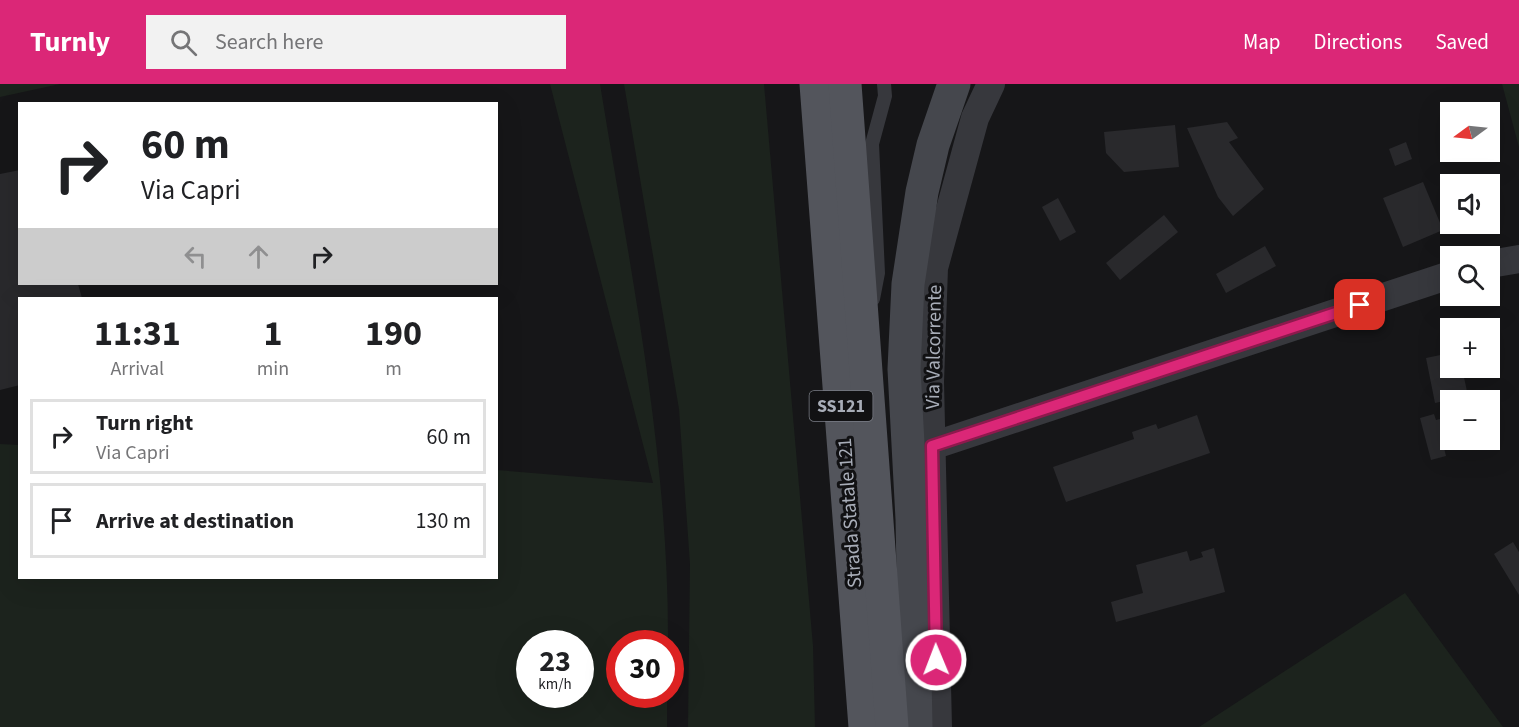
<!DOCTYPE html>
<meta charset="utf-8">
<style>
:root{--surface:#fff;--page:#f2f2f2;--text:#202124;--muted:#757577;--line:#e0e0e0;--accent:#db2777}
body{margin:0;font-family:"Source Sans 3",sans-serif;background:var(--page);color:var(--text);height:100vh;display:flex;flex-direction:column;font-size:22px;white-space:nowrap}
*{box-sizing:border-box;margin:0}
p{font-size:20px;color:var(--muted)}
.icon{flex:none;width:33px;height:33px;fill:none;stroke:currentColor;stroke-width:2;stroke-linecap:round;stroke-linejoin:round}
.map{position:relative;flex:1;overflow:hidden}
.panel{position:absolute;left:18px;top:213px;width:480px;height:282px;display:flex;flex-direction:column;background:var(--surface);border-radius:0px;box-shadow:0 6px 24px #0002}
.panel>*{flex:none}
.guide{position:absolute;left:18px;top:18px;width:480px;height:183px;border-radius:0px;box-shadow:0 6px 24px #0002;background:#fff;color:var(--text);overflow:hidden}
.needle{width:39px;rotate:255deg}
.buttons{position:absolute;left:1440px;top:18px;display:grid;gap:12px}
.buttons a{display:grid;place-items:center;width:60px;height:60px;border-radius:0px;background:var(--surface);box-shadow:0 6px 24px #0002;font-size:30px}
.speed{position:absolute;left:516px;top:546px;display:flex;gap:12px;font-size:30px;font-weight:700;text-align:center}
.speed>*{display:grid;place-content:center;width:78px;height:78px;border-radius:50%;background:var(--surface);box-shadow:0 6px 24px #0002;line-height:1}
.speed small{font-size:15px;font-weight:400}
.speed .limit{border:9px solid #d22;background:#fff;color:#111}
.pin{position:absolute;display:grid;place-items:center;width:51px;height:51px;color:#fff;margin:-26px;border-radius:12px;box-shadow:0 3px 9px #0006}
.me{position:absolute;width:66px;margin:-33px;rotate:359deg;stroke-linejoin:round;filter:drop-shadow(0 0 4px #0008)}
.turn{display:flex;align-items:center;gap:21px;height:126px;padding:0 24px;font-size:27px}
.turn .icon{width:78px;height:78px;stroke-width:2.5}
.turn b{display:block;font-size:42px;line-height:51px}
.lanes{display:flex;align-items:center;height:57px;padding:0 24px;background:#0003;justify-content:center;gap:30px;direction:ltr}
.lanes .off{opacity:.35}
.eta{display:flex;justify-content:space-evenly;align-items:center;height:102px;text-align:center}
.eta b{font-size:36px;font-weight:700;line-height:42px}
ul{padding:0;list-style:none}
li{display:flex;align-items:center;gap:18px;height:75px;margin:0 12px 9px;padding:0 12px;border:3px solid var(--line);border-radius:0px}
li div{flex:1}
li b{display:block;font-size:22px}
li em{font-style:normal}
header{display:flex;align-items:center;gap:36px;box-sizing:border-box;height:84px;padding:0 30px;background:var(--accent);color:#fff}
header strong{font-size:28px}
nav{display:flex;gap:33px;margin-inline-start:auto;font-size:21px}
.search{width:420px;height:54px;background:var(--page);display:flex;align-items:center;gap:15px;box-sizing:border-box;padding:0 21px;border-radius:0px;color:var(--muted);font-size:22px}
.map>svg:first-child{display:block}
</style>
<header>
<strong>Turnly</strong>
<div class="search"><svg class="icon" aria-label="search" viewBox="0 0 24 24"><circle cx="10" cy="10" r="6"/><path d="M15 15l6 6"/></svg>Search here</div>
<nav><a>Map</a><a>Directions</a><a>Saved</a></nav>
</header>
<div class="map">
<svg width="1519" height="643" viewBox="0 0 1519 643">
<rect width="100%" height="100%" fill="#161618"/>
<!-- green -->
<g fill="#1c231d" fill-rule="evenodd">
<path d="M 0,0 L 60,0 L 0,13 Z"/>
<path d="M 550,0 L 600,0 C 630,185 669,371 668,559 L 620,560 L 620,610 L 667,611 L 667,643 L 0,643 L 0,360 L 19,361 L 20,494 L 496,494 L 497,386 L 653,399 ZM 530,560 L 580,560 L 580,610 L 530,610 Z"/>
<path d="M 624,0 L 764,0 L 813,562 L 815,643 L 688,643 L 690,480 L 679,325 Z"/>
<path d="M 1502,0 L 1519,0 L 1519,63 Z"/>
<path d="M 1405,509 L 1503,643 L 1199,643 Z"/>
</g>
<!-- building -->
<g fill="#29292c">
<path d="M 1227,38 L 1238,54 L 1229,58 L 1264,105 L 1233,132 L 1218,113 L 1187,44 Z"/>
<path d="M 1175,41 L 1179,83 L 1124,88 L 1106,69 L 1104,48 Z"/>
<path d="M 1406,58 L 1412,75 L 1395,82 L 1389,65 Z"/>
<path d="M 20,86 L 20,200 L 78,200 L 82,214 L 20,214 L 20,301 L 0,306 L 0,90 Z"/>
<path d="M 1423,98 L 1443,146 L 1403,163 L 1383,114 Z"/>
<path d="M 1058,114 L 1076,148 L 1060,157 L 1042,123 Z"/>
<path d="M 1164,131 L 1178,148 L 1120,196 L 1106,179 Z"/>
<path d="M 1265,162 L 1276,182 L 1226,209 L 1216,190 Z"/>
<path d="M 1450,269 L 1450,284 L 1462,284 L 1468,312 L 1435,319 L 1426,274 Z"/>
<path d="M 1434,330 L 1436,336 L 1447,333 L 1450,354 L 1442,356 L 1446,372 L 1431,376 L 1420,334 Z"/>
<path d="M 1197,331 L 1210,369 L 1066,418 L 1053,383 L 1134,355 L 1132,348 L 1156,340 L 1158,345 Z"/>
<path d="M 1513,458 L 1519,468 L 1519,511 L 1494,470 Z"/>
<path d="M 1214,464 L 1225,508 L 1116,538 L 1111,518 L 1143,509 L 1136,481 L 1187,467 L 1190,477 L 1203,473 L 1201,468 Z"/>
</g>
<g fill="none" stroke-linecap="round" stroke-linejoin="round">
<!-- lane -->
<path stroke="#37383d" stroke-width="14" d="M 873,215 L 878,189 L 872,60 L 885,12 L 884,0"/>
<!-- street -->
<g stroke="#37383d" stroke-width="28">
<path d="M 1490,180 L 1519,175"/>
<path d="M 932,362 L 1450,191"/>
<path d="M 938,643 L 930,298 L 934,184 L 975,34 L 991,0"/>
</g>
<!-- secondary -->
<path stroke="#45474d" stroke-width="33" d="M 916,643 L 912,435 L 904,285 L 908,200 L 922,108 L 933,61 L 954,0"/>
<!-- primary -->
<g stroke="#53555c" stroke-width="33">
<path d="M 816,0 L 865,643"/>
<path d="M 845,0 L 892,643"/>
</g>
</g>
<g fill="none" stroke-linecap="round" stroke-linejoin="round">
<defs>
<path id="route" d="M 936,576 L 932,362 L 1360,221"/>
</defs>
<!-- route casing -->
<use href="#route" stroke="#8e194d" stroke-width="15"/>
<!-- route -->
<use href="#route" stroke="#db2777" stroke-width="10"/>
</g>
<g text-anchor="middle" stroke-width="6" stroke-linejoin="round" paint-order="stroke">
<!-- shield labels -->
<rect fill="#111113" stroke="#7b7e86" stroke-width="1.5" x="809.5" y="307" width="63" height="30" rx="4.5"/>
<g font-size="18" font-weight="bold" fill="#a8adb8">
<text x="841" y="328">SS121</text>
</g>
<!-- street labels -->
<g font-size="20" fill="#a8adb8" stroke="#111113">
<text transform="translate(933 263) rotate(-89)" y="7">Via Valcorrente</text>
<text transform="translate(849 429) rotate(-94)" y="7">Strada Statale 121</text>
</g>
</g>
</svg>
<div class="buttons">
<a><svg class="needle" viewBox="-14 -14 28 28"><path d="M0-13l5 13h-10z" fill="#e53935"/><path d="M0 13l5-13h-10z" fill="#757577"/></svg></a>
<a><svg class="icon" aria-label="sound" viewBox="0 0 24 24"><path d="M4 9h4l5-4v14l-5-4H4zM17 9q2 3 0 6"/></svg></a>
<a><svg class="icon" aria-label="search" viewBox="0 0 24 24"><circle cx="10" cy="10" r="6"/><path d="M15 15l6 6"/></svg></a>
<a>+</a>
<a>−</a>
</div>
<div class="speed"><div>23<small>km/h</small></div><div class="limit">30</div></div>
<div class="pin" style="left:1360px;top:221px;background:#d93025"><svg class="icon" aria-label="arrive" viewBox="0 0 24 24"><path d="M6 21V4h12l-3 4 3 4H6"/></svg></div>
<svg class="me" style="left:936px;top:576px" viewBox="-20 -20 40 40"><circle r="17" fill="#db2777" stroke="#fff" stroke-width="3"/><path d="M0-11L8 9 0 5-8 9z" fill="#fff"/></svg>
<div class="guide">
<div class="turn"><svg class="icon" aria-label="right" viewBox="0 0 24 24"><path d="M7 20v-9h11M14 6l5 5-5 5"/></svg><div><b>60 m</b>Via Capri</div></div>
<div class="lanes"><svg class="icon off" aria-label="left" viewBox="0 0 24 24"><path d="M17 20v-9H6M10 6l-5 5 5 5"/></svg><svg class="icon off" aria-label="ahead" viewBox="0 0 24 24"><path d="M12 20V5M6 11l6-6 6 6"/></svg><svg class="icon" aria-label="right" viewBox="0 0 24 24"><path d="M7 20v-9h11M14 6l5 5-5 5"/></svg></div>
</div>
<section class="panel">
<div class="eta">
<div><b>11:31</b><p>Arrival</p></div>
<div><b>1</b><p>min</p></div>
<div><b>190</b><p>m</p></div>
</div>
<ul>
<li><svg class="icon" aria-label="right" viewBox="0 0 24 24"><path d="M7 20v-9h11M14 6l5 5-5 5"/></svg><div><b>Turn right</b><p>Via Capri</p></div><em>60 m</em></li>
<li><svg class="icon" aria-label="arrive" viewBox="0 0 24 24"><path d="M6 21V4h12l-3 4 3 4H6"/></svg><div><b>Arrive at destination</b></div><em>130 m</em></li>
</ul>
</section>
</div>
